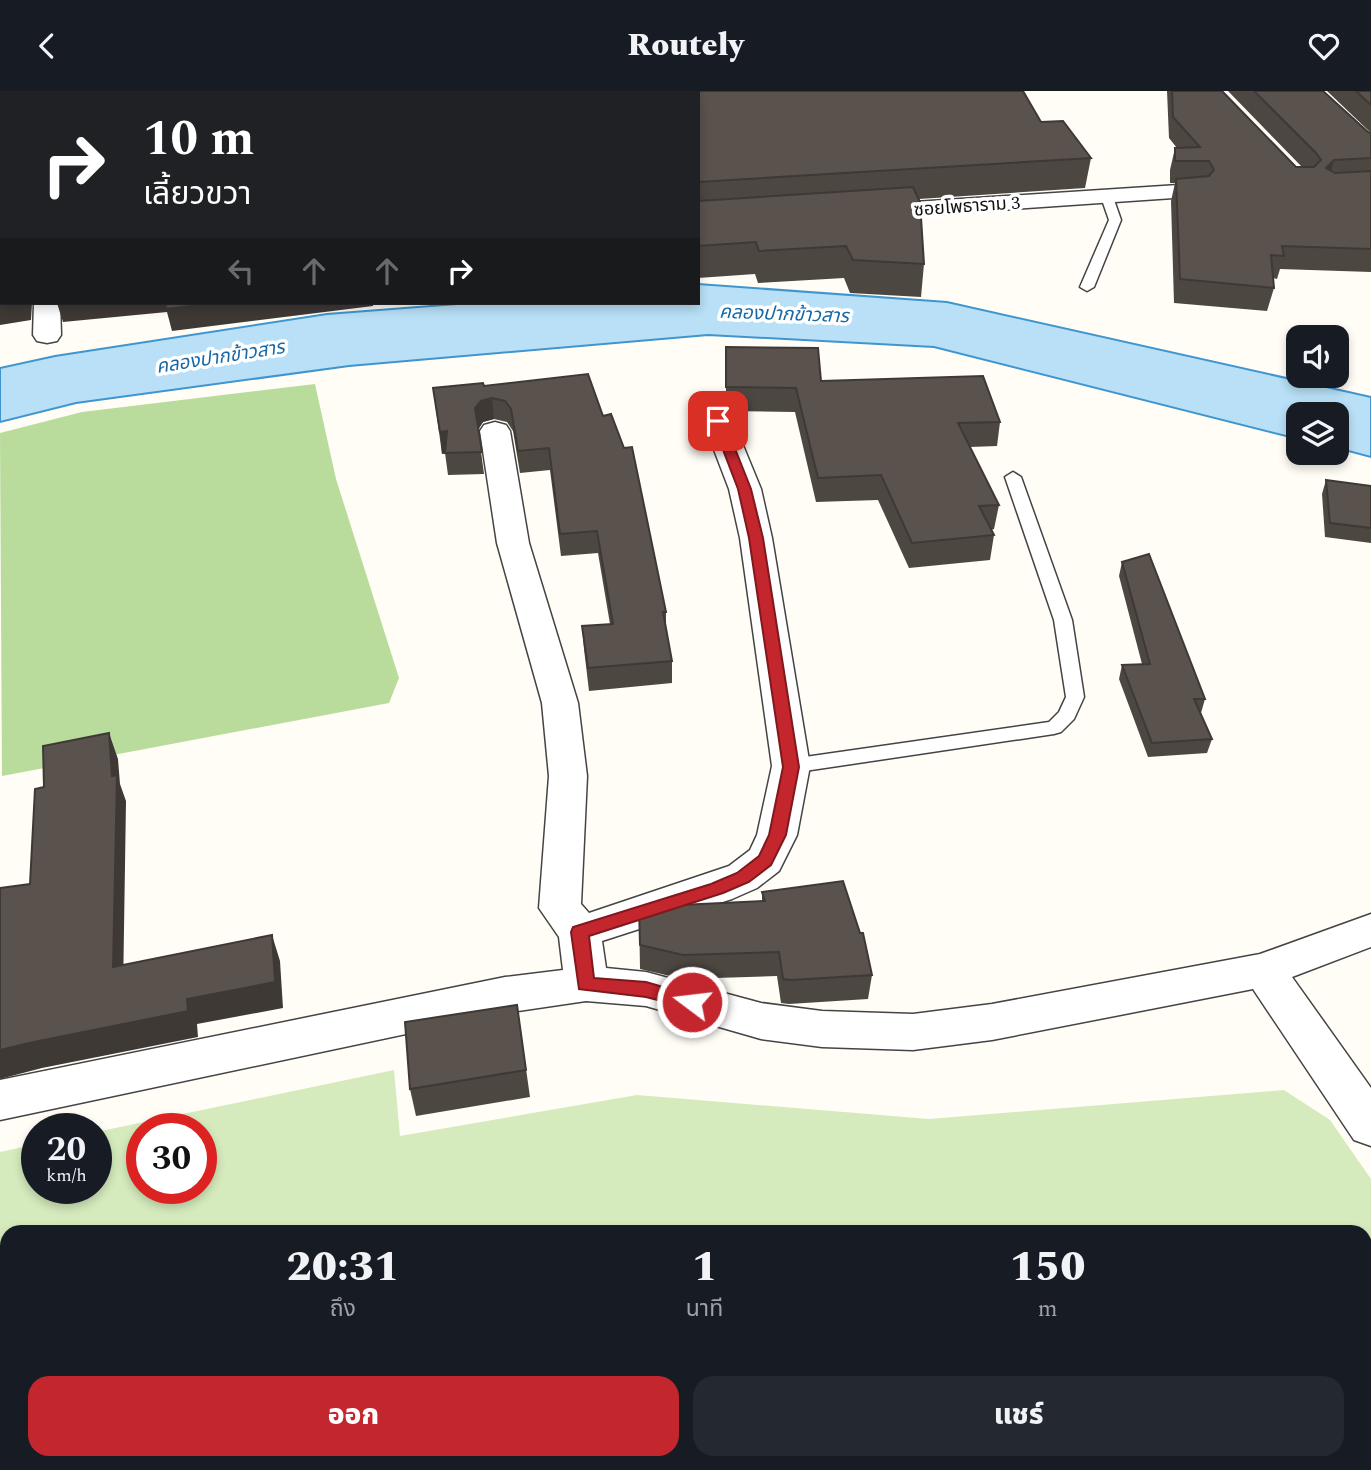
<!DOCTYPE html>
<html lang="th">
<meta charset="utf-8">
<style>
:root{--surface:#171b24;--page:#242831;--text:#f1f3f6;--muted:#9ea1a6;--accent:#c4262e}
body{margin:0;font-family:Spectral,"Noto Sans Thai",serif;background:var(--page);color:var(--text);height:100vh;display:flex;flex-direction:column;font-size:26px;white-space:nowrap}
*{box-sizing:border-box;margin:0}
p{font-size:23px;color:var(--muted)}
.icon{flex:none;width:38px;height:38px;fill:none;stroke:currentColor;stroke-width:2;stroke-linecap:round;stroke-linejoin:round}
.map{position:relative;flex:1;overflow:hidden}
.sheet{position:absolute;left:0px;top:1134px;width:1372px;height:245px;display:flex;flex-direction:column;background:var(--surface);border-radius:21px 21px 0 0;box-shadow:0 4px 10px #0003}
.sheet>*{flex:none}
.hud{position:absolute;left:0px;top:0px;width:700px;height:214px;box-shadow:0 4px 10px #0003;background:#202124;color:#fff;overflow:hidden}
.controls{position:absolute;left:1286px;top:234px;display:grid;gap:14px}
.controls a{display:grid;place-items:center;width:63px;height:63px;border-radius:14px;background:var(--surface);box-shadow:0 4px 10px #0003;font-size:35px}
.speed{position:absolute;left:21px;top:1022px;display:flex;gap:14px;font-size:35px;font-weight:700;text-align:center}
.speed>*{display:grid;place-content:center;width:91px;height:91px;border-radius:50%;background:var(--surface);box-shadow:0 4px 10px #0003;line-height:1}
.speed small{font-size:18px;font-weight:400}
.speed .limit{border:10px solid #d22;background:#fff;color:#111}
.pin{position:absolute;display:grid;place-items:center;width:60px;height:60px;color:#fff;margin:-30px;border-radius:14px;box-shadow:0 4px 10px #0006}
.me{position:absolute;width:77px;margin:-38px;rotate:285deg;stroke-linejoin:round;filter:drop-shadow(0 0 5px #0008)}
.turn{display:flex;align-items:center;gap:24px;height:147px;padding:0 28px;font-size:32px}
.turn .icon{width:91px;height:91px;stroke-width:2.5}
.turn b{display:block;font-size:49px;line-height:60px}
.lanes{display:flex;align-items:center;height:66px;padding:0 28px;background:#0003;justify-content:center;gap:35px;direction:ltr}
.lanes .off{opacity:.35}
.eta{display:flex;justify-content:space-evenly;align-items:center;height:119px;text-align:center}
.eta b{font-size:42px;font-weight:800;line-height:49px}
.cta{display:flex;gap:14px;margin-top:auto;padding:14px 28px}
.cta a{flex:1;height:80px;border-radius:21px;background:var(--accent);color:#fff;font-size:28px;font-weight:800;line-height:80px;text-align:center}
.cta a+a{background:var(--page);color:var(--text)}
header{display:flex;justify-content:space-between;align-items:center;height:91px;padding:0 28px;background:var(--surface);font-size:32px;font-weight:800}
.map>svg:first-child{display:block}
</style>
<header><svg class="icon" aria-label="back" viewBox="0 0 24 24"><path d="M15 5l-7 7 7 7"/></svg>Routely<svg class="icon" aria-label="heart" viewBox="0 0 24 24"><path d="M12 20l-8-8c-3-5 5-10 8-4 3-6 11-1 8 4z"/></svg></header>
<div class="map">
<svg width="1371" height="1379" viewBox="0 0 1371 1379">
<rect width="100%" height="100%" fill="#fffdf5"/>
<!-- green -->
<path fill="#d5ebbd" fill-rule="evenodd" d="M 394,979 L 400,1045 L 637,1004 L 929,1028 L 1284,999 L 1330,1029 L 1371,1088 L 1371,1379 L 910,1379 L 906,1372 L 1365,1372 L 1365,1141 L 7,1141 L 7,1372 L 577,1372 L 577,1379 L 0,1379 L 0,1061 L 37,1053 L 37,1097 L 96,1097 L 96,1041 ZM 142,1038 L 201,1038 L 201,1097 L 142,1097 Z"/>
<!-- forest -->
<g fill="#b9dc9c">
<path d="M 315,293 L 336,388 L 399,587 L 389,612 L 2,685 L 0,342 L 82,321 Z"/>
<path d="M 577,1372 L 906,1372 L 910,1379 L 577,1379 Z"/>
</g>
<!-- water -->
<path fill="#b9e0f7" stroke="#3f96cf" stroke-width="2" d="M 698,193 L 947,211 L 1371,306 L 1371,366 L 1337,357 L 1337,324 L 1298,324 L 1298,348 L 934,256 L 708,244 L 349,275 L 76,312 L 0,331 L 0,277 L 55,265 L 327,223 L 470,212 L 698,212 Z"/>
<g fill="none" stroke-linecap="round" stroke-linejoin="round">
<defs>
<g id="service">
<path d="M 1107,102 L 1113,106 L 1121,129 L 1094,196 L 1087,200 L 1080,196 L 1109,129 L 1101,106 Z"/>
<path d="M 1013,381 L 1021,386 L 1072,529 L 1084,606 L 1074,628 L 1061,641 L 1054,643 L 791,682 L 784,680 L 781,675 L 784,670 L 791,668 L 1049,631 L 1059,621 L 1066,606 L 1054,529 L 1005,386 Z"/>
</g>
<g id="minor">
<rect x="37" y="0" width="22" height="2"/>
<path d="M 1194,93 L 1203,95 L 1206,100 L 1203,105 L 868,128 L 859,126 L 856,121 L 859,116 L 868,114 Z"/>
<path d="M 34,212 L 60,212 L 61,244 L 57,250 L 47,252 L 37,250 L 33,244 Z"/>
<path d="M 718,321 L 729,324 L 733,330 L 761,398 L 772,447 L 810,675 L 797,744 L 779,780 L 757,797 L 732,808 L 602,850 L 606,877 L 646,881 L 761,912 L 822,920 L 913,923 L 992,913 L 1260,863 L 1371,823 L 1371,856 L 1292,886 L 1371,997 L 1371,1055 L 1354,1049 L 1253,898 L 992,949 L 913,959 L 822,956 L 761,948 L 646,915 L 586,910 L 505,922 L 0,1029 L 0,989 L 505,886 L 563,879 L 559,846 L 539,817 L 549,685 L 542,612 L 497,452 L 480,340 L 484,334 L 495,331 L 506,334 L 510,340 L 529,452 L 578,612 L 587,685 L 581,813 L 589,822 L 729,775 L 750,759 L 757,744 L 772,675 L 740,447 L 729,398 L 703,330 L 707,324 Z"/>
</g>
</defs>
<!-- service casing -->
<use href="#service" stroke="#444" stroke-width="3"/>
<!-- minor casing -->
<use href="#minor" stroke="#444" stroke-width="3"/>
<!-- service -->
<use href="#service" fill="#fff" fill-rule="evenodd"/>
<!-- minor -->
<use href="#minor" fill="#fff" fill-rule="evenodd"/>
</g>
<!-- wall -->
<g fill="#4d4742">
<path d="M 568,0 L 1023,0 L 1041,31 L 1091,67 L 1085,97 L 919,108 L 924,173 L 921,206 L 850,202 L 844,187 L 758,192 L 755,183 L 698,187 L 698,2 L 568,2 Z"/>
<path d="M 1167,0 L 1222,0 L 1296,76 L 1302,76 L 1228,0 L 1323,0 L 1368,41 L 1371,42 L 1371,181 L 1280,178 L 1277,188 L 1273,187 L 1274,197 L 1267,220 L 1174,212 L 1171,110 L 1175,92 L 1170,92 L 1170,79 L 1175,57 L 1177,57 L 1169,47 Z"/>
<path d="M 1327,0 L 1371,0 L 1371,42 Z"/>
<path d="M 726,256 L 821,290 L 1000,331 L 997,355 L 970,356 L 999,414 L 994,438 L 991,439 L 994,444 L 990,469 L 909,477 L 878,409 L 816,411 L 795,321 L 726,320 Z"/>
<path d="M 588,283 L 666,521 L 666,538 L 672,570 L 672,592 L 589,600 L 584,558 L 582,535 L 610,533 L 598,462 L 561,465 L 550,379 L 520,382 L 513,340 L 507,331 L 494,328 L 483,331 L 478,338 L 484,383 L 448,384 L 445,362 L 442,363 L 433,297 L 484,295 Z"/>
<path d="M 1326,389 L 1371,395 L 1371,452 L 1325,446 L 1322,403 Z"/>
<path d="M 1122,471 L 1205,608 L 1201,622 L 1212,648 L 1207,662 L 1148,666 L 1119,588 L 1122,574 L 1142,573 L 1119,485 Z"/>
<path d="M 762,801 L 872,884 L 868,908 L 789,913 L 781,912 L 777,885 L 683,888 L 640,878 L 639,816 L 762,810 Z"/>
<path d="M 517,914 L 530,1006 L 416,1025 L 410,998 Z"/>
</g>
<!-- shaded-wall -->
<g fill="#3f3936">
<path d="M 0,0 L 12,0 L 12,2 L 2,2 L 2,33 L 0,38 Z"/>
<path d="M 1334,69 L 1328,91 L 1326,77 Z"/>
<path d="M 2,210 L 2,212 L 32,212 L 31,229 L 0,234 L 0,211 Z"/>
<path d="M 57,212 L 373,212 L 373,215 L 172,240 L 167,221 L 63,231 Z"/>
<path d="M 492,307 L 494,328 L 483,331 L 478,339 L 475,317 L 481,310 Z"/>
<path d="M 447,340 L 449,362 L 442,363 L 440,341 Z"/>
<path d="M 109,642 L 118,668 L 120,693 L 126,710 L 123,902 L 113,876 Z"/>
<path d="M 272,844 L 280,870 L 283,917 L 197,933 L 198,946 L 42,977 L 0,988 L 0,959 L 187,908 Z"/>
</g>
<!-- building -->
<g fill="#5a524d" stroke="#3f3936" stroke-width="2">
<path d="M 572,0 L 1023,0 L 1041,31 L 1063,30 L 1091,67 L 698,91 L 698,2 L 573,2 Z"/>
<path d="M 1172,0 L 1222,0 L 1296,76 L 1314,76 L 1321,69 L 1316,62 L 1254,0 L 1323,0 L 1368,41 L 1371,42 L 1371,67 L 1334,69 L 1326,77 L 1335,82 L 1371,80 L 1371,158 L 1282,155 L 1284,165 L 1271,164 L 1274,197 L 1180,188 L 1176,88 L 1209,85 L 1214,79 L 1209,70 L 1175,70 L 1175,57 L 1200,56 L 1173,26 Z"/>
<path d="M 1356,0 L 1371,0 L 1371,14 Z"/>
<path d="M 913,96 L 920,111 L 924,173 L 853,169 L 846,155 L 759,160 L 756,151 L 698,155 L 698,110 Z"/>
<path d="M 0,133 L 2,133 L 2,210 L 0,211 Z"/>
<path d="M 165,212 L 217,212 L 166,218 Z"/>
<path d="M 726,256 L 818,257 L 821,290 L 983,285 L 1000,331 L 958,332 L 999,414 L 979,415 L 994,444 L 912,452 L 881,384 L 818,387 L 796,297 L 726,296 Z"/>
<path d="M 588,283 L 603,325 L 611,323 L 624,357 L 632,356 L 666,521 L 663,521 L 672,570 L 588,577 L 582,535 L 613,533 L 597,440 L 560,443 L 549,357 L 518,360 L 511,318 L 505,310 L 492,307 L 481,310 L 475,317 L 482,361 L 445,362 L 447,340 L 440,341 L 433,297 L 483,292 L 484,295 Z"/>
<path d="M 1326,389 L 1371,395 L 1371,437 L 1330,432 Z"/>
<path d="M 1149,463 L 1205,608 L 1194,608 L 1212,648 L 1152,652 L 1122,574 L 1150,573 L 1122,471 Z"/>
<path d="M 109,642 L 112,685 L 117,684 L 113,876 L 272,844 L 275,891 L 187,908 L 188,920 L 29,952 L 0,959 L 0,797 L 30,793 L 35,698 L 44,696 L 43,655 Z"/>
<path d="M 843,790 L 860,842 L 863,842 L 872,884 L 791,889 L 783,888 L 779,861 L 683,864 L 640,854 L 639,816 L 765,810 L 762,801 Z"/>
<path d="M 517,914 L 526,979 L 410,998 L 405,931 Z"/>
</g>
<!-- route -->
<path fill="#c4262e" stroke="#7f191e" stroke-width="2" d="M 718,326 L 724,330 L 751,398 L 763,447 L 799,676 L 786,744 L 771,774 L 749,791 L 723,802 L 589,845 L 594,887 L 646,891 L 698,906 L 701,911 L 698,916 L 692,918 L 646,906 L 579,898 L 571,841 L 573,836 L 711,793 L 737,782 L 759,765 L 769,744 L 783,676 L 749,447 L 738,398 L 712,330 Z"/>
<g text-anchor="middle" stroke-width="7" stroke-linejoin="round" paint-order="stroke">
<!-- far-street labels -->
<g font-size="18" fill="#111" stroke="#fff">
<text transform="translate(967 115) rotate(-4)" y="6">ซอยโพธาราม 3</text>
</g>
<!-- far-water labels -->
<g font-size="19" font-style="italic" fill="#1768a6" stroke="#fff">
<text transform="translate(784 222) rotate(2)" y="7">คลองปากข้าวสาร</text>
<text transform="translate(220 265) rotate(-9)" y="7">คลองปากข้าวสาร</text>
</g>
</g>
</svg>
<div class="controls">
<a><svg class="icon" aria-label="sound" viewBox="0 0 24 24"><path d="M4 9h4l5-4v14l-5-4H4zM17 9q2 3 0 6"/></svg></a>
<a><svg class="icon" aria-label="layers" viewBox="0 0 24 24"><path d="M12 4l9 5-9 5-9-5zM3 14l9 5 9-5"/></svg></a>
</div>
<div class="speed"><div>20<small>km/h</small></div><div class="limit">30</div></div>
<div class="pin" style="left:718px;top:330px;background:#d93025"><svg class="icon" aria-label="arrive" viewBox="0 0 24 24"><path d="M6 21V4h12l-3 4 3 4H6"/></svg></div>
<svg class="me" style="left:692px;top:911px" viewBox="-20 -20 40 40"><circle r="17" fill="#c4262e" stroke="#fff" stroke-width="3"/><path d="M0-11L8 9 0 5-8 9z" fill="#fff"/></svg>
<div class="hud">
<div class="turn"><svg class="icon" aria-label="right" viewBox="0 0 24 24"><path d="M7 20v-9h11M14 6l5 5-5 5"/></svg><div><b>10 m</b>เลี้ยวขวา</div></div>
<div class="lanes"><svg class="icon off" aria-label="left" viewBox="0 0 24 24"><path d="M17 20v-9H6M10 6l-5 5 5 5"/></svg><svg class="icon off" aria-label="ahead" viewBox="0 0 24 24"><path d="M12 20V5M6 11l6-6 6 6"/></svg><svg class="icon off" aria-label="ahead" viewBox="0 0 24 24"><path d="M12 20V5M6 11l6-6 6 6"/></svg><svg class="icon" aria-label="right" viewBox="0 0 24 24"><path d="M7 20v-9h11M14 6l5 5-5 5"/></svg></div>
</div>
<section class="sheet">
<div class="eta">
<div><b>20:31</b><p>ถึง</p></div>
<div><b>1</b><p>นาที</p></div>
<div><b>150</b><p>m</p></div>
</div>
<div class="cta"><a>ออก</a><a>แชร์</a></div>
</section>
</div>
